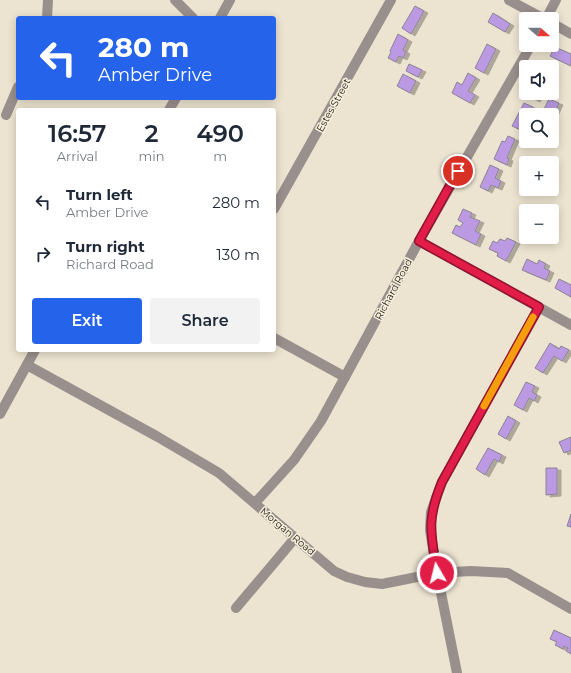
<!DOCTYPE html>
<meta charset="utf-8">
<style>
:root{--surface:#fff;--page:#f2f2f3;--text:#1f2937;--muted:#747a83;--accent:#2563eb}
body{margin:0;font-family:Montserrat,sans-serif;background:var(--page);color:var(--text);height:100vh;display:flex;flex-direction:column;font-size:15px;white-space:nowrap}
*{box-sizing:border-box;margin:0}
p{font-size:13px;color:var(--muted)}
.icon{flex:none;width:22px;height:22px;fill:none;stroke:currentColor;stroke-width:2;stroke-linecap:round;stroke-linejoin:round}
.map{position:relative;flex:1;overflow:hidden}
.sheet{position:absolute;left:16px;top:108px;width:260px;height:244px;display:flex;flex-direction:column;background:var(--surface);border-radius:4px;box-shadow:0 2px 10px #0003}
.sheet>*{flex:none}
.top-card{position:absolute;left:16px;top:16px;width:260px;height:84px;border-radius:4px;box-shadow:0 2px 10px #0003;background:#2563eb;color:#fff;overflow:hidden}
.needle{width:26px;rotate:111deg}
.fabs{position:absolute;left:519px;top:12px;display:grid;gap:8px}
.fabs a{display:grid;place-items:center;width:40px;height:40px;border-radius:4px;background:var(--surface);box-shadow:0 2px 10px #0003;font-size:20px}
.pin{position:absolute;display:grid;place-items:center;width:34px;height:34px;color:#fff;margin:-17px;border:2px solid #fff;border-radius:50%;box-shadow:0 1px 4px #0007}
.me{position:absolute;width:44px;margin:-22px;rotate:352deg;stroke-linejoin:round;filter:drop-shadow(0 0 3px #0008)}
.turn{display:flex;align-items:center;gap:14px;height:84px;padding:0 16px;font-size:18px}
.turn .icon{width:52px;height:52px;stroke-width:2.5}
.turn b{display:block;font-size:28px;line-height:34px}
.eta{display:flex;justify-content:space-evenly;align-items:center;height:68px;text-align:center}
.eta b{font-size:24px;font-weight:600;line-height:28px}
.action{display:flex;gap:8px;margin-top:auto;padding:8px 16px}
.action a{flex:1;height:46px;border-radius:4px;background:var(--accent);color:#fff;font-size:16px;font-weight:600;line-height:46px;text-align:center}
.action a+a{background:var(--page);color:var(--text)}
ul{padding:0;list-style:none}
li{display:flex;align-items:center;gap:12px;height:52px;padding:0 16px}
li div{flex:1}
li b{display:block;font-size:15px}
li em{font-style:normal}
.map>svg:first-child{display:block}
</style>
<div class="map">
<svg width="571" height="673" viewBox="0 0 571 673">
<defs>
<filter id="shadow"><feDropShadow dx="4" dy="2" stdDeviation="0" flood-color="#0004"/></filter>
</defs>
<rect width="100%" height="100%" fill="#ece3d0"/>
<!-- building -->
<g fill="#bb9ae3" stroke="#8b8395" filter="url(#shadow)">
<path d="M 415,6 L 424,11 L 411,34 L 402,28 Z"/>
<path d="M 493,13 L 510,24 L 505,32 L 488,22 Z"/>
<path d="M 398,34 L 408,40 L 403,50 L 406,52 L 403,58 L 399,56 L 396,62 L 388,58 L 391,52 L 390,51 Z"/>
<path d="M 487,44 L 496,49 L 484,73 L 475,68 Z"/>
<path d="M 555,47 L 571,54 L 571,66 L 550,56 Z"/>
<path d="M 409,64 L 422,70 L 418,77 L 406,71 Z"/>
<path d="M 468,73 L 476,78 L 468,91 L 475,95 L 470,103 L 452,93 L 457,82 L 462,85 Z"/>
<path d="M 403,74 L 416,81 L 410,93 L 397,86 Z"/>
<path d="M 530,93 L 540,93 L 536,100 L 528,96 Z"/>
<path d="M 549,99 L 559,103 L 554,114 L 544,109 Z"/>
<path d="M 524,103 L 533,107 L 530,115 L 526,115 L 526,121 L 521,130 L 512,126 Z"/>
<path d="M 508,136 L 515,139 L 507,158 L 509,159 L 507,165 L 494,159 L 502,141 L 505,142 Z"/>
<path d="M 490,165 L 499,169 L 495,178 L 501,181 L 498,188 L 491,185 L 488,191 L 480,187 Z"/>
<path d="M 463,209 L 472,213 L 470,217 L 480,221 L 475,231 L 481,234 L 476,245 L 452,233 L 456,225 L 460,227 L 463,223 L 458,220 Z"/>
<path d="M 507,238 L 516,242 L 506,261 L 497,256 L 498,253 L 489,249 L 493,241 L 497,243 L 500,239 L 505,241 Z"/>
<path d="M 527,259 L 537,264 L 539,260 L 546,264 L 544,268 L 550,271 L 546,280 L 522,270 Z"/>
<path d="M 559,279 L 571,285 L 571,297 L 555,288 Z"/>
<path d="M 550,343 L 559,349 L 561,346 L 569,350 L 562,361 L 554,356 L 543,373 L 535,368 Z"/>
<path d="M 526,382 L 535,386 L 532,392 L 537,395 L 534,401 L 529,398 L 523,410 L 514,405 Z"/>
<path d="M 508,416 L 516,421 L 506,439 L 498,434 Z"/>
<path d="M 571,437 L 571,450 L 564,453 L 559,442 Z"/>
<path d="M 488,448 L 502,455 L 499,462 L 494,459 L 485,475 L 476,469 Z"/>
<path d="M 546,468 L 557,468 L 557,494 L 546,495 Z"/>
<path d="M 571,514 L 571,527 L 567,526 Z"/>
<path d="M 554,630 L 571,638 L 571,654 L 566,651 L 568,648 L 564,646 L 563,649 L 555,645 L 557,642 L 550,639 Z"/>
</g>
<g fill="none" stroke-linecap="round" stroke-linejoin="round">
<!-- minor -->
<g stroke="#998f8d" stroke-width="10">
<path d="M 175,0 L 193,18"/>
<path d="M 509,0 L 544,19"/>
<path d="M 47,18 L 48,0"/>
<path d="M 220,18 L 230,0"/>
<path d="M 546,19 L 556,0"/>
<path d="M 552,23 L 571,34"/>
<path d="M 169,110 L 176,98"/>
<path d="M 6,115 L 18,87"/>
<path d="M 274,209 L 391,0"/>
<path d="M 419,241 L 571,325"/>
<path d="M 274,338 L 345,377"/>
<path d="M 27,365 L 158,437 L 219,473 L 334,571 L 347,577 L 365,582 L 382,584 L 437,573 L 471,571 L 508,573 L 571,609"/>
<path d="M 0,414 L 35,350"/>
<path d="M 255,503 L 294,460 L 321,421 L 419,241 L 531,45"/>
<path d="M 236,608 L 295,538"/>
<path d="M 457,673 L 437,573 L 430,530 L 431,512 L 442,482 L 539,307"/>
</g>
</g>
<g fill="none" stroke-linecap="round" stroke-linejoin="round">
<defs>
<path id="route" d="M 437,573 C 431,533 426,521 442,482 L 539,307 L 419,241 L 458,171"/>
</defs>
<!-- route casing -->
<use href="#route" stroke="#92132f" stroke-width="10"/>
<!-- route -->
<use href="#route" stroke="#e11d48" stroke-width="7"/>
<!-- slow -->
<path stroke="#f59e0b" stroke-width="7" d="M 484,406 L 533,317"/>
</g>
<g text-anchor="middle" stroke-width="3" stroke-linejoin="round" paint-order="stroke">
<!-- street labels -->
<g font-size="10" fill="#19160f" stroke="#f9f1dd">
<text transform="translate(333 105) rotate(-61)" y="4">Estes Street</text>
<text transform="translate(393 289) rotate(-62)" y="4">Richard Road</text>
<text transform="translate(288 531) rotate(40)" y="4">Morgan Road</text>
</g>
</g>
</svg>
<div class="fabs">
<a><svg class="needle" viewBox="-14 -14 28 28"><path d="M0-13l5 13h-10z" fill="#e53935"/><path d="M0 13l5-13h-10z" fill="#747a83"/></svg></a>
<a><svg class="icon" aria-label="sound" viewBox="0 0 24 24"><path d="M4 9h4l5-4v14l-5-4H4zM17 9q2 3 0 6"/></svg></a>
<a><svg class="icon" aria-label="search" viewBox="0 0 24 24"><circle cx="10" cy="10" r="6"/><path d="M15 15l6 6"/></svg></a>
<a>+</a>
<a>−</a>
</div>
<div class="pin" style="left:458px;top:171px;background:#d93025"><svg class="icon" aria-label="arrive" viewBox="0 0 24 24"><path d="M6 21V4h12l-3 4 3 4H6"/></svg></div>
<svg class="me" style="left:437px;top:573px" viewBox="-20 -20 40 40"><circle r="17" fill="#e11d48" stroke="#fff" stroke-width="3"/><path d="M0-11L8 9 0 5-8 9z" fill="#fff"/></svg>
<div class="top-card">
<div class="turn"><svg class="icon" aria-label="left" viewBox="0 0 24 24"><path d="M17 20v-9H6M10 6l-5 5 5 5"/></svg><div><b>280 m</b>Amber Drive</div></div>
</div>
<section class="sheet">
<div class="eta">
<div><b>16:57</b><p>Arrival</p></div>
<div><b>2</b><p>min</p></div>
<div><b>490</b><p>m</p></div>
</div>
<ul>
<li><svg class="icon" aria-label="left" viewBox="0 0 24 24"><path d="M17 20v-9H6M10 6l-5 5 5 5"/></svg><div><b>Turn left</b><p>Amber Drive</p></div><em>280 m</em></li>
<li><svg class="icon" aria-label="right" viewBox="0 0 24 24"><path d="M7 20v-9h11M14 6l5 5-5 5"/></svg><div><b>Turn right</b><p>Richard Road</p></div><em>130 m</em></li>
</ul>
<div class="action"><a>Exit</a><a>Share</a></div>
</section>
</div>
